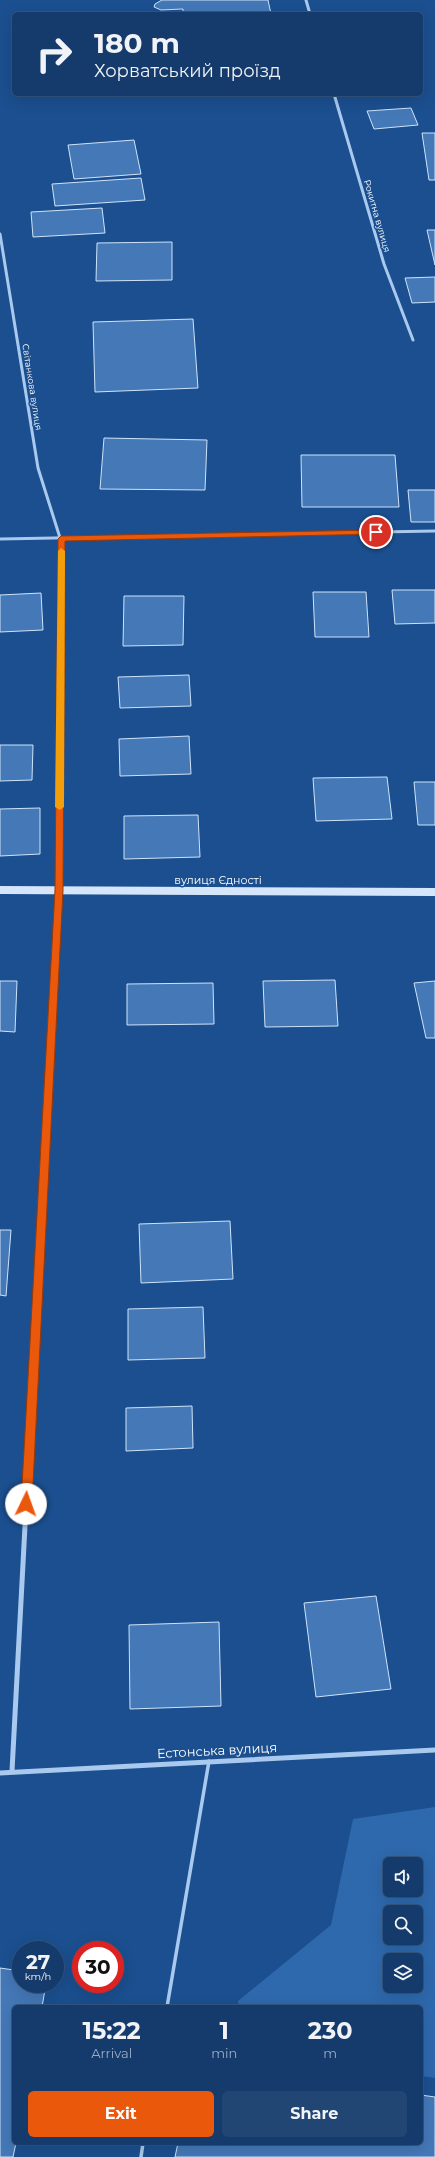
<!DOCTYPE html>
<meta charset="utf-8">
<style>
:root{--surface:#143b6b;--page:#214673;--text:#f1f3f6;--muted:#9dadc1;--line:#33557e;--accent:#ea580c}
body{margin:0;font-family:Montserrat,sans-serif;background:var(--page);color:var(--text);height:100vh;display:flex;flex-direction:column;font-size:15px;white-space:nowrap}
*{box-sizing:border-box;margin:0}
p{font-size:13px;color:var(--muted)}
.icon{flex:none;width:22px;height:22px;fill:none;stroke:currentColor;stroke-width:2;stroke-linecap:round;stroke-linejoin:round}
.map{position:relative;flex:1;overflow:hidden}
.panel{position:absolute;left:12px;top:2005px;width:411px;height:140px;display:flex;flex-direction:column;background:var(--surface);border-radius:6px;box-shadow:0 4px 16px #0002,0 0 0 1px var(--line)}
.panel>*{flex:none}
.top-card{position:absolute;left:12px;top:12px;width:411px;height:84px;border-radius:6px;box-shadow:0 4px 16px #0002,0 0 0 1px var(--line);background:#143b6b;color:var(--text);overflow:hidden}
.buttons{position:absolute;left:383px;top:1857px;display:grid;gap:8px}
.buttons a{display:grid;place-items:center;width:40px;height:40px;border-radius:6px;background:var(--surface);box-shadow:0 4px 16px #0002,0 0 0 1px var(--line);font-size:20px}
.speed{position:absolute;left:12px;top:1941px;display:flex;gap:8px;font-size:20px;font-weight:700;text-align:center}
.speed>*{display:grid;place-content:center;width:52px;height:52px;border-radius:50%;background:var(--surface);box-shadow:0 4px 16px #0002,0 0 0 1px var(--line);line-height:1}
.speed small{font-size:10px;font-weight:400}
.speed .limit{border:6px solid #d22;background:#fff;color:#111}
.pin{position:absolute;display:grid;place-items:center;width:34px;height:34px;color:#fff;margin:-17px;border:2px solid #fff;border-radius:50%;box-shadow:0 1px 4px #0007}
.me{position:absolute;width:44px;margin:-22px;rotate:3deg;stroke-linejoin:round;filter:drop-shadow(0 0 3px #0008)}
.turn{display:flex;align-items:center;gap:14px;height:84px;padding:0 16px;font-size:18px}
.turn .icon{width:52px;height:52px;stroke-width:2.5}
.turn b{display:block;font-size:28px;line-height:34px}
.eta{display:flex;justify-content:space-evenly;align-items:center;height:68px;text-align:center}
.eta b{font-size:24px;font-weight:700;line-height:28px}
.primary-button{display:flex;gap:8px;margin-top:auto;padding:8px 16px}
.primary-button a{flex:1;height:46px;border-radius:6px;background:var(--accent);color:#fff;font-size:16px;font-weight:700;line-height:46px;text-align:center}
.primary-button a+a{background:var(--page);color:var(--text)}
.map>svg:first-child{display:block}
</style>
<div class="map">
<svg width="435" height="2157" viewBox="0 0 435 2157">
<rect width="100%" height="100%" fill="#1b4f8f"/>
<!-- green -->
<path fill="#2e69ad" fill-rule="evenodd" d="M 435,1807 L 435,2078 L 421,2076 L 421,2007 L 239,2007 L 238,2001 L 331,1925 L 353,1819 ZM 390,1864 L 416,1864 L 416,1890 L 390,1890 ZM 390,1912 L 416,1912 L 416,1938 L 390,1938 ZM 390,1960 L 416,1960 L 416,1986 L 390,1986 Z"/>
<!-- building -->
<g fill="#4478b7" stroke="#cfe3fa">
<path d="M 162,0 L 268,0 L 271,14 L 183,13 L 183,9 L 161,10 L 154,7 L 155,4 Z"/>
<path d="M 411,108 L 418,125 L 374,129 L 367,111 Z"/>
<path d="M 422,133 L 435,133 L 435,180 L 429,180 Z"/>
<path d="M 134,140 L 141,174 L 74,179 L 68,145 Z"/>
<path d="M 141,178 L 145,200 L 55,206 L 52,184 Z"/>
<path d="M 102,208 L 105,233 L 33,237 L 31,212 Z"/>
<path d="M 427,230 L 435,230 L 435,265 Z"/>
<path d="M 172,242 L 172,280 L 96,281 L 97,243 Z"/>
<path d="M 435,277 L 435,302 L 412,303 L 405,278 Z"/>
<path d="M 193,319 L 198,388 L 95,392 L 93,322 Z"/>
<path d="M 104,438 L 207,440 L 205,490 L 100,489 Z"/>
<path d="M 301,455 L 395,455 L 399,507 L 302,507 Z"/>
<path d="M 408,490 L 435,490 L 435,522 L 411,522 Z"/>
<path d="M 392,590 L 435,590 L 435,623 L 395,624 Z"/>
<path d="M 313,592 L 366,592 L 369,637 L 315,637 Z"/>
<path d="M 41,593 L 43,630 L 0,632 L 0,595 Z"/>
<path d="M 124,596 L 184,596 L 183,645 L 123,646 Z"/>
<path d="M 189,675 L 191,706 L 120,708 L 118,677 Z"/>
<path d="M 189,736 L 191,774 L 120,776 L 119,739 Z"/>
<path d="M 0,745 L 33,745 L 32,780 L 0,781 Z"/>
<path d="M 387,777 L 392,819 L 316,821 L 313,778 Z"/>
<path d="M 414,782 L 435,782 L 435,825 L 418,825 Z"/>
<path d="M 40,808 L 40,854 L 0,856 L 0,809 Z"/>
<path d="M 198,815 L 200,857 L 124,859 L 124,816 Z"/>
<path d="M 335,980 L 338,1026 L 265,1027 L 263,981 Z"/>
<path d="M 0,981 L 17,981 L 15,1032 L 0,1031 Z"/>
<path d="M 435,981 L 435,1038 L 426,1038 L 414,983 Z"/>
<path d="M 213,983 L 214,1024 L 127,1025 L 127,984 Z"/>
<path d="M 230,1221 L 233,1279 L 141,1283 L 139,1224 Z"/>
<path d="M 0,1230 L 11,1230 L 6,1296 L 0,1295 Z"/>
<path d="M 203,1307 L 205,1358 L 128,1360 L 128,1309 Z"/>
<path d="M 192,1406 L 193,1448 L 126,1451 L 126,1408 Z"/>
<path d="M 376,1596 L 391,1689 L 316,1697 L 304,1603 Z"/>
<path d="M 219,1622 L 221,1706 L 130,1709 L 129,1625 Z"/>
<path d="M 0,1968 L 21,1971 L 21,1984 L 46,1984 L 42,2007 L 14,2007 L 14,2143 L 16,2143 L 13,2157 L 0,2157 Z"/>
<path d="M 421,2095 L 435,2097 L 435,2157 L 175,2157 L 178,2143 L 421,2143 Z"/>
</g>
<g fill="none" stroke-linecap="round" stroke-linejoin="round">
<!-- lane -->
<g stroke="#a9c9ee" stroke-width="3.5">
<path d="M 167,2007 L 209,1761"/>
<path d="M 141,2157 L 143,2143"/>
</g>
<!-- street-far2 -->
<g stroke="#a9c9ee" stroke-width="3">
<path d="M 306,0 L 310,14"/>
<path d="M 334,94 L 384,264 L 413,340"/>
<path d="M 0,234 L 38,468 L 61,541"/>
<path d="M 0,539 L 435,531"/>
</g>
<!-- street-far1 -->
<path stroke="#a9c9ee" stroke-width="3.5" d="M 40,1244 L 59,890 L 61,540"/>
<!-- street -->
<g stroke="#a9c9ee" stroke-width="5">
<path d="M 12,1771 L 40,1243"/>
<path d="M 0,1773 L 435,1750"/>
</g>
<!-- secondary -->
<path stroke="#d6e6fa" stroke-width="8" d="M 0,890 L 435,892"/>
</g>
<!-- route -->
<path fill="#ea580c" stroke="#983908" d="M 376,530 L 379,530 L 379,534 L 65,541 L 63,890 L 32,1504 L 26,1508 L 21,1504 L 55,890 L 58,539 L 61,536 Z"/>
<!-- slow -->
<path fill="#f59e0b" d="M 61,548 L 65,551 L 64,807 L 60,810 L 55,807 L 58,551 Z"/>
<g text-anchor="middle" stroke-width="3" stroke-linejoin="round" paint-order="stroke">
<!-- far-street labels -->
<g font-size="9" fill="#fff" stroke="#1b4f8f">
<text transform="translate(377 216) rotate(74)" y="3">Рокитна вулиця</text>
<text transform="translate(32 387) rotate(81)" y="3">Світанкова вулиця</text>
</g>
<!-- street labels -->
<g font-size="11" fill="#fff" stroke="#1b4f8f">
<text x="218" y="884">вулиця Єдності</text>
</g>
<!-- near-street labels -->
<g font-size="13" fill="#fff" stroke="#1b4f8f">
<text transform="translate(217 1750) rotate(-3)" y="5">Естонська вулиця</text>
</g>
</g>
</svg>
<div class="buttons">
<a><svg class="icon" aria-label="sound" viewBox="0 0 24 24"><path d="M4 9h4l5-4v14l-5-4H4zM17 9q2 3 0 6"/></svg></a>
<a><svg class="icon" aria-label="search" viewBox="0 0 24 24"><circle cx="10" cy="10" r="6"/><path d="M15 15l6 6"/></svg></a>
<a><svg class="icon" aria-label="layers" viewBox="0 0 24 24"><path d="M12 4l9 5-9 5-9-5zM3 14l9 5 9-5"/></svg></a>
</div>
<div class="speed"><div>27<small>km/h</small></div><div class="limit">30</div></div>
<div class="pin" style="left:376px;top:532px;background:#d93025"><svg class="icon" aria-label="arrive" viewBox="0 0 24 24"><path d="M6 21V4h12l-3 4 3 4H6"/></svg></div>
<svg class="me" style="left:26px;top:1504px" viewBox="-20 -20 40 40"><circle r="19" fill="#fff"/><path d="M0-13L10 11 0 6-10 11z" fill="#ea580c"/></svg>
<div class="top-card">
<div class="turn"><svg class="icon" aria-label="right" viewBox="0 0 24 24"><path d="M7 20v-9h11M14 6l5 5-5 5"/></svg><div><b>180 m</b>Хорватський проїзд</div></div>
</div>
<section class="panel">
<div class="eta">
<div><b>15:22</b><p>Arrival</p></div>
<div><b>1</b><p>min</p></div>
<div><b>230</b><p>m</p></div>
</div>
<div class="primary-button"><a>Exit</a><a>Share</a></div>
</section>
</div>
